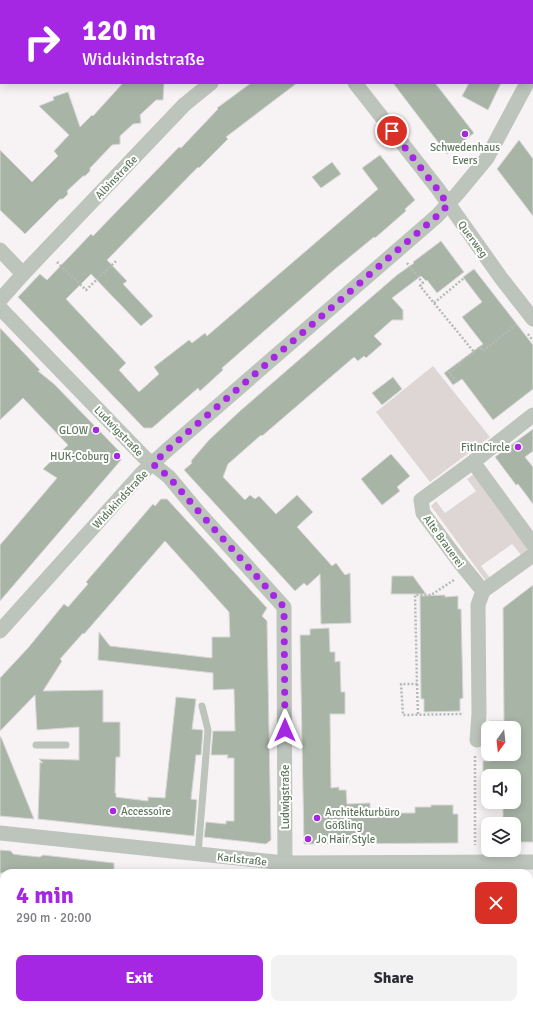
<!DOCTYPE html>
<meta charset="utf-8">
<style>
:root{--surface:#fff;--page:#f2f2f3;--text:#2b2b33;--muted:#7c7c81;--accent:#a627e3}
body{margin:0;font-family:Signika,sans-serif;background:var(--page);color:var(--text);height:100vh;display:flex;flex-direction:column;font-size:15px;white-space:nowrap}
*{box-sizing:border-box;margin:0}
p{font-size:13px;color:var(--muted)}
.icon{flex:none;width:22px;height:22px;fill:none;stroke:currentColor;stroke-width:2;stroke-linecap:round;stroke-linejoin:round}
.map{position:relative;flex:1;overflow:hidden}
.drawer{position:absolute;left:0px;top:869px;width:533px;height:140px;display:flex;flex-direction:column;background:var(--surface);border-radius:12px 12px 0 0;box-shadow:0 2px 10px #0003}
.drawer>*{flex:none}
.top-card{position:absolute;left:0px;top:0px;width:533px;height:84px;box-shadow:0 2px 10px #0003;background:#a627e3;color:#fff;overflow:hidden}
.needle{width:26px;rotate:195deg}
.tools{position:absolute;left:481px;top:721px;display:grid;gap:8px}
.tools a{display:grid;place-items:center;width:40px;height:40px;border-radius:8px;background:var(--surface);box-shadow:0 2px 10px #0003;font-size:20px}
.pin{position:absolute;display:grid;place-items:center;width:34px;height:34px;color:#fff;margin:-17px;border:2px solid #fff;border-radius:50%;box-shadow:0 1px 4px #0007}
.me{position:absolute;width:44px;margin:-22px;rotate:0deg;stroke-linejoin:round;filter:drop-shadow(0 0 3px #0008)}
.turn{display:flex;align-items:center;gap:14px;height:84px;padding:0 16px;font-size:18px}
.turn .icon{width:52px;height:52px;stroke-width:2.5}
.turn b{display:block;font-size:28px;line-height:34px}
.round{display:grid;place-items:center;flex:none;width:42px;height:42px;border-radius:8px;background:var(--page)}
.head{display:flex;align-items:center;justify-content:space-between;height:68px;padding:0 16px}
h1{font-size:24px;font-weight:700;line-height:30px;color:var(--accent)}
.cta{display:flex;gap:8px;margin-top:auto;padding:8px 16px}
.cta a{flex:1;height:46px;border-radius:8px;background:var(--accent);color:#fff;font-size:16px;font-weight:700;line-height:46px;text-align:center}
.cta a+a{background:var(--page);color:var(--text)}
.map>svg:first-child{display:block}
</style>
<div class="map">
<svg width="533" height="1009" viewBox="0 0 533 1009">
<rect width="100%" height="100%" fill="#f7f3f5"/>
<!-- green -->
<g fill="#ded6d4">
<path d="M 433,366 L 490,437 L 430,482 L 376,412 Z"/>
<path d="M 474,474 L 529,549 L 521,555 L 512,544 L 481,566 L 490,578 L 486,581 L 431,506 L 436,501 L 445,513 L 476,491 L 467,479 Z"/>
</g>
<!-- building -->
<g fill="#a8b5a6" stroke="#d8d6d7" fill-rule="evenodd">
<path d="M 123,83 L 164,83 L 163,100 L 156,100 L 140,115 L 141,123 L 133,124 L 120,136 L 120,144 L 112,145 L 90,168 L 90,171 L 85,176 L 83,176 L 67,191 L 68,194 L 63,199 L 60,199 L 25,234 L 0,210 L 0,150 L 32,182 L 58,156 L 54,151 L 69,135 L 39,106 L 54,100 L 53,97 L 68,92 L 80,127 L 92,115 L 93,116 Z"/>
<path d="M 251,83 L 297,83 L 226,137 L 228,139 L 199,168 L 198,167 L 107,260 L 127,281 L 123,284 L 153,316 L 141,326 L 91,274 L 66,299 L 126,363 L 119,370 L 139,392 L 159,374 L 154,367 L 189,340 L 192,343 L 205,333 L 207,336 L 378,189 L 362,168 L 380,155 L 415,200 L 405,209 L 406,211 L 375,238 L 374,237 L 335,269 L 222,368 L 223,370 L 200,391 L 198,388 L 152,428 L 144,428 L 18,297 L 40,274 L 47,280 L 91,234 L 93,236 L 179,147 L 181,148 L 218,109 L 217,108 Z"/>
<path d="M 393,83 L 435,83 L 474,133 L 447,154 Z"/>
<path d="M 469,83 L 501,83 L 488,110 L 462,96 Z"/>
<path d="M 519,140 L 533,159 L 533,216 L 497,169 Z"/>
<path d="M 332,162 L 341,174 L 321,188 L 312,177 Z"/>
<path d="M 441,241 L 464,272 L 437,293 L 427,280 L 426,281 L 421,276 L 392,298 L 403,310 L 403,320 L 392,320 L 374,336 L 382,344 L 366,358 L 364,356 L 358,361 L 354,357 L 262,436 L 261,435 L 228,464 L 223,477 L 245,500 L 250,495 L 255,499 L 259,496 L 276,514 L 297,495 L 313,512 L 297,527 L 332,566 L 336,563 L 345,575 L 350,573 L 351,623 L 321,624 L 320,574 L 307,586 L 304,583 L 295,591 L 184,470 L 192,463 L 191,461 L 209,440 L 240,411 L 397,275 L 414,263 L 413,262 Z"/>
<path d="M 474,269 L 533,345 L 533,389 L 493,420 L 462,379 L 453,385 L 444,373 L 483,344 L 462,317 L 482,302 L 463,277 Z"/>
<path d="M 0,328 L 40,370 L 38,371 L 54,384 L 120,452 L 121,460 L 0,601 L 0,545 L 57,478 L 43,469 L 68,445 L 23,398 L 0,420 Z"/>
<path d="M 393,377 L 402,389 L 382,405 L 372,393 Z"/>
<path d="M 533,429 L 533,451 L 525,457 L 533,467 L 533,504 L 518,484 L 516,485 L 495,457 Z"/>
<path d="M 391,454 L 410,476 L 397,487 L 400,491 L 382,505 L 361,479 Z"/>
<path d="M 161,499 L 167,499 L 267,608 L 262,616 L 267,621 L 271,840 L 266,844 L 204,837 L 206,822 L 226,824 L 226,821 L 234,821 L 234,758 L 227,758 L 228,755 L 211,755 L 213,731 L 235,731 L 234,689 L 213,690 L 213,673 L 98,660 L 99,632 L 110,646 L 212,658 L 212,637 L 230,637 L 229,612 L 165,541 L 84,634 L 83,633 L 60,659 L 62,661 L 43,691 L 103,690 L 103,722 L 120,722 L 120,757 L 116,757 L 115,793 L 116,793 L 116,797 L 148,801 L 148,797 L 165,798 L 176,697 L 196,699 L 192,729 L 203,730 L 201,755 L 196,755 L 191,799 L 197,800 L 194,836 L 38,819 L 40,762 L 43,763 L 39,759 L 79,760 L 79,727 L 37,730 L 35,695 L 0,731 L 0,678 L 28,648 L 64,604 L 68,607 L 88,584 L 86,582 L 153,504 L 155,506 Z"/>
<path d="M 392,576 L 413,576 L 426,594 L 391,594 Z"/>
<path d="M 533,585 L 533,842 L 514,842 L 514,824 L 503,824 L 503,807 L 483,807 L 483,761 L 491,761 L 491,754 L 514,754 L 514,728 L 490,728 L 490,721 L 504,721 L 503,608 ZM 488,776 L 514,776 L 514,802 L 488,802 Z"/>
<path d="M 445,595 L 445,597 L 458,596 L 458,609 L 461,609 L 463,698 L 460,699 L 460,711 L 424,712 L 424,699 L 421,699 L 420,596 Z"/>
<path d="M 329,628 L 330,652 L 335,652 L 335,662 L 340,661 L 341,692 L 345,692 L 345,714 L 330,714 L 331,788 L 339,787 L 339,790 L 346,790 L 347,804 L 370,803 L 370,813 L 415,813 L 415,807 L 431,807 L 431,805 L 453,805 L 453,814 L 458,814 L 458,843 L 304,844 L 300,635 L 310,635 L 310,629 Z"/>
<path d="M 0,737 L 1,737 L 34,819 L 0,816 Z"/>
<path d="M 0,850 L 11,851 L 13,854 L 20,855 L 40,857 L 43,855 L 114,863 L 114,873 L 0,873 Z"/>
</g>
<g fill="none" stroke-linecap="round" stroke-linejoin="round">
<!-- path -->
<g stroke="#b4bbb4" stroke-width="2.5" stroke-dasharray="2 2" stroke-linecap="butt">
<path d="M 57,262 L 86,290 L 116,261"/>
<path d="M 407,263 L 423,283 L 420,286 L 474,352 L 480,347 L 483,351 L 517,324"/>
<path d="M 434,303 L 464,278"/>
<path d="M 528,334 L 533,341"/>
<path d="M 457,382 L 449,373 L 461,364 L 460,363 L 474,352"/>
<path d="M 454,580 L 431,595 L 415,595 L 417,684 L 401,684 L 403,715 L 463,714"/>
<path d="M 417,684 L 418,715"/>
<path d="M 501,754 L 503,755"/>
<path d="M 475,756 L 475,845"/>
</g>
<!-- lane -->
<g stroke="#bcc4bb" stroke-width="7">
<path d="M 36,745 L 66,745"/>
<path d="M 198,854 L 208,730 L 202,706"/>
</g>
<!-- street -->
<g stroke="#bcc4bb" stroke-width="15">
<path d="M 292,0 L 293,1"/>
<path d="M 355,83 L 438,189 L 501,278 L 533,319"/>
<path d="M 0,250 L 23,274 L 0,300"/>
<path d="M 23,274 L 184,105 L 211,83"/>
<path d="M 0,308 L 144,457 L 169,477 L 199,513 L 284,607 L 285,873"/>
<path d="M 473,462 L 533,544"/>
<path d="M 483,591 L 533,555"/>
<path d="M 0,631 L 142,473 L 166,451 L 437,216 L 458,193 L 487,158 L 527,83"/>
<path d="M 477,740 L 479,714 L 478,605 L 483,591 L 461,564 L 423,513 L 421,500 L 473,462 L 533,415"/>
<path d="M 0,833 L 285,863 L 533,862"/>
<path d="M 289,1005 L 289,1009"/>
</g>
</g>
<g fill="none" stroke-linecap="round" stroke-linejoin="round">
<!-- route -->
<path stroke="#a627e3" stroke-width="7" stroke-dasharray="0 12.6" d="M 285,730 L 284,607 L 199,512 L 169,477 L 153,464 L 166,451 L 437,216 L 448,205 L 438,190 L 392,131"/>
</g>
<!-- markers -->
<g fill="#a627e3" stroke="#fff" stroke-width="1.5">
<circle cx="465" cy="134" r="4"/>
<circle cx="96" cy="430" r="4"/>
<circle cx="518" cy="447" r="4"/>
<circle cx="117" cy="456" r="4"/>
<circle cx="113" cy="811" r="4"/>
<circle cx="317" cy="818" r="4"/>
<circle cx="308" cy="839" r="4"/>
</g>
<g text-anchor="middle" stroke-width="4" stroke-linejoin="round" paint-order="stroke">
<!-- poi labels -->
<g font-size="11" fill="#60785e" stroke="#fff" text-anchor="end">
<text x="465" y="151" text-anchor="middle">Schwedenhaus<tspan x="465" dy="13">Evers</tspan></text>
<text x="88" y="434">GLOW</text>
<text x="510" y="451">FitInCircle</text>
<text x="109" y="460">HUK-Coburg</text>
<text x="121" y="815" text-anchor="start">Accessoire</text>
<text x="325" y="816" text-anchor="start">Architekturbüro<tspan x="325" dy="13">Gößling</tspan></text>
<text x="316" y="843" text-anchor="start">Jo Hair Style</text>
</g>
<!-- street labels -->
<g font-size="11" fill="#60785e" stroke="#fff">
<text transform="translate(116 177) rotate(-46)" y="4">Albinstraße</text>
<text transform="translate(473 239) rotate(54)" y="4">Querweg</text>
<text transform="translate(119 431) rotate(46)" y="4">Ludwigstraße</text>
<text transform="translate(120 499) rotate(-47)" y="4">Widukindstraße</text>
<text transform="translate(444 541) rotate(54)" y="4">Alte Brauerei</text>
<text transform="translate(285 797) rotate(-90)" y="4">Ludwigstraße</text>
<text transform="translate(242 859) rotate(6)" y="4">Karlstraße</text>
</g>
</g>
</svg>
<div class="tools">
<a><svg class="needle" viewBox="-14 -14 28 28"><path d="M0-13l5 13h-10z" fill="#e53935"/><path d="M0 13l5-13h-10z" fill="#7c7c81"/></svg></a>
<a><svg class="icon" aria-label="sound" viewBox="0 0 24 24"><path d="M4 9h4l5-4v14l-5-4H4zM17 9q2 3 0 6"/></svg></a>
<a><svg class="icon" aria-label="layers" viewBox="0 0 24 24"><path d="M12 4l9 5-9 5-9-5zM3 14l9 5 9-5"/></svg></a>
</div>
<div class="pin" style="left:392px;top:131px;background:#d93025"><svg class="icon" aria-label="arrive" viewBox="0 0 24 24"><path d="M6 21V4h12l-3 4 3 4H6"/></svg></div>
<svg class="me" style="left:285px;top:730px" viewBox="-20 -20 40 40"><path d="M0-17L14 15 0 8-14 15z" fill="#a627e3" stroke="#fff" stroke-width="4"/></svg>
<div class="top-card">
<div class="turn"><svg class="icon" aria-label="right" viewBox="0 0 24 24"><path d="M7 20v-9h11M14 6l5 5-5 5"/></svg><div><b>120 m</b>Widukindstraße</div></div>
</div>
<section class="drawer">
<div class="head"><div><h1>4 min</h1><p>290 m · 20:00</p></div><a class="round" style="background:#d93025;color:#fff"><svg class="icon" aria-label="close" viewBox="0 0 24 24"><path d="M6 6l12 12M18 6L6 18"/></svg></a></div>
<div class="cta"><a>Exit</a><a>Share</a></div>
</section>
</div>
